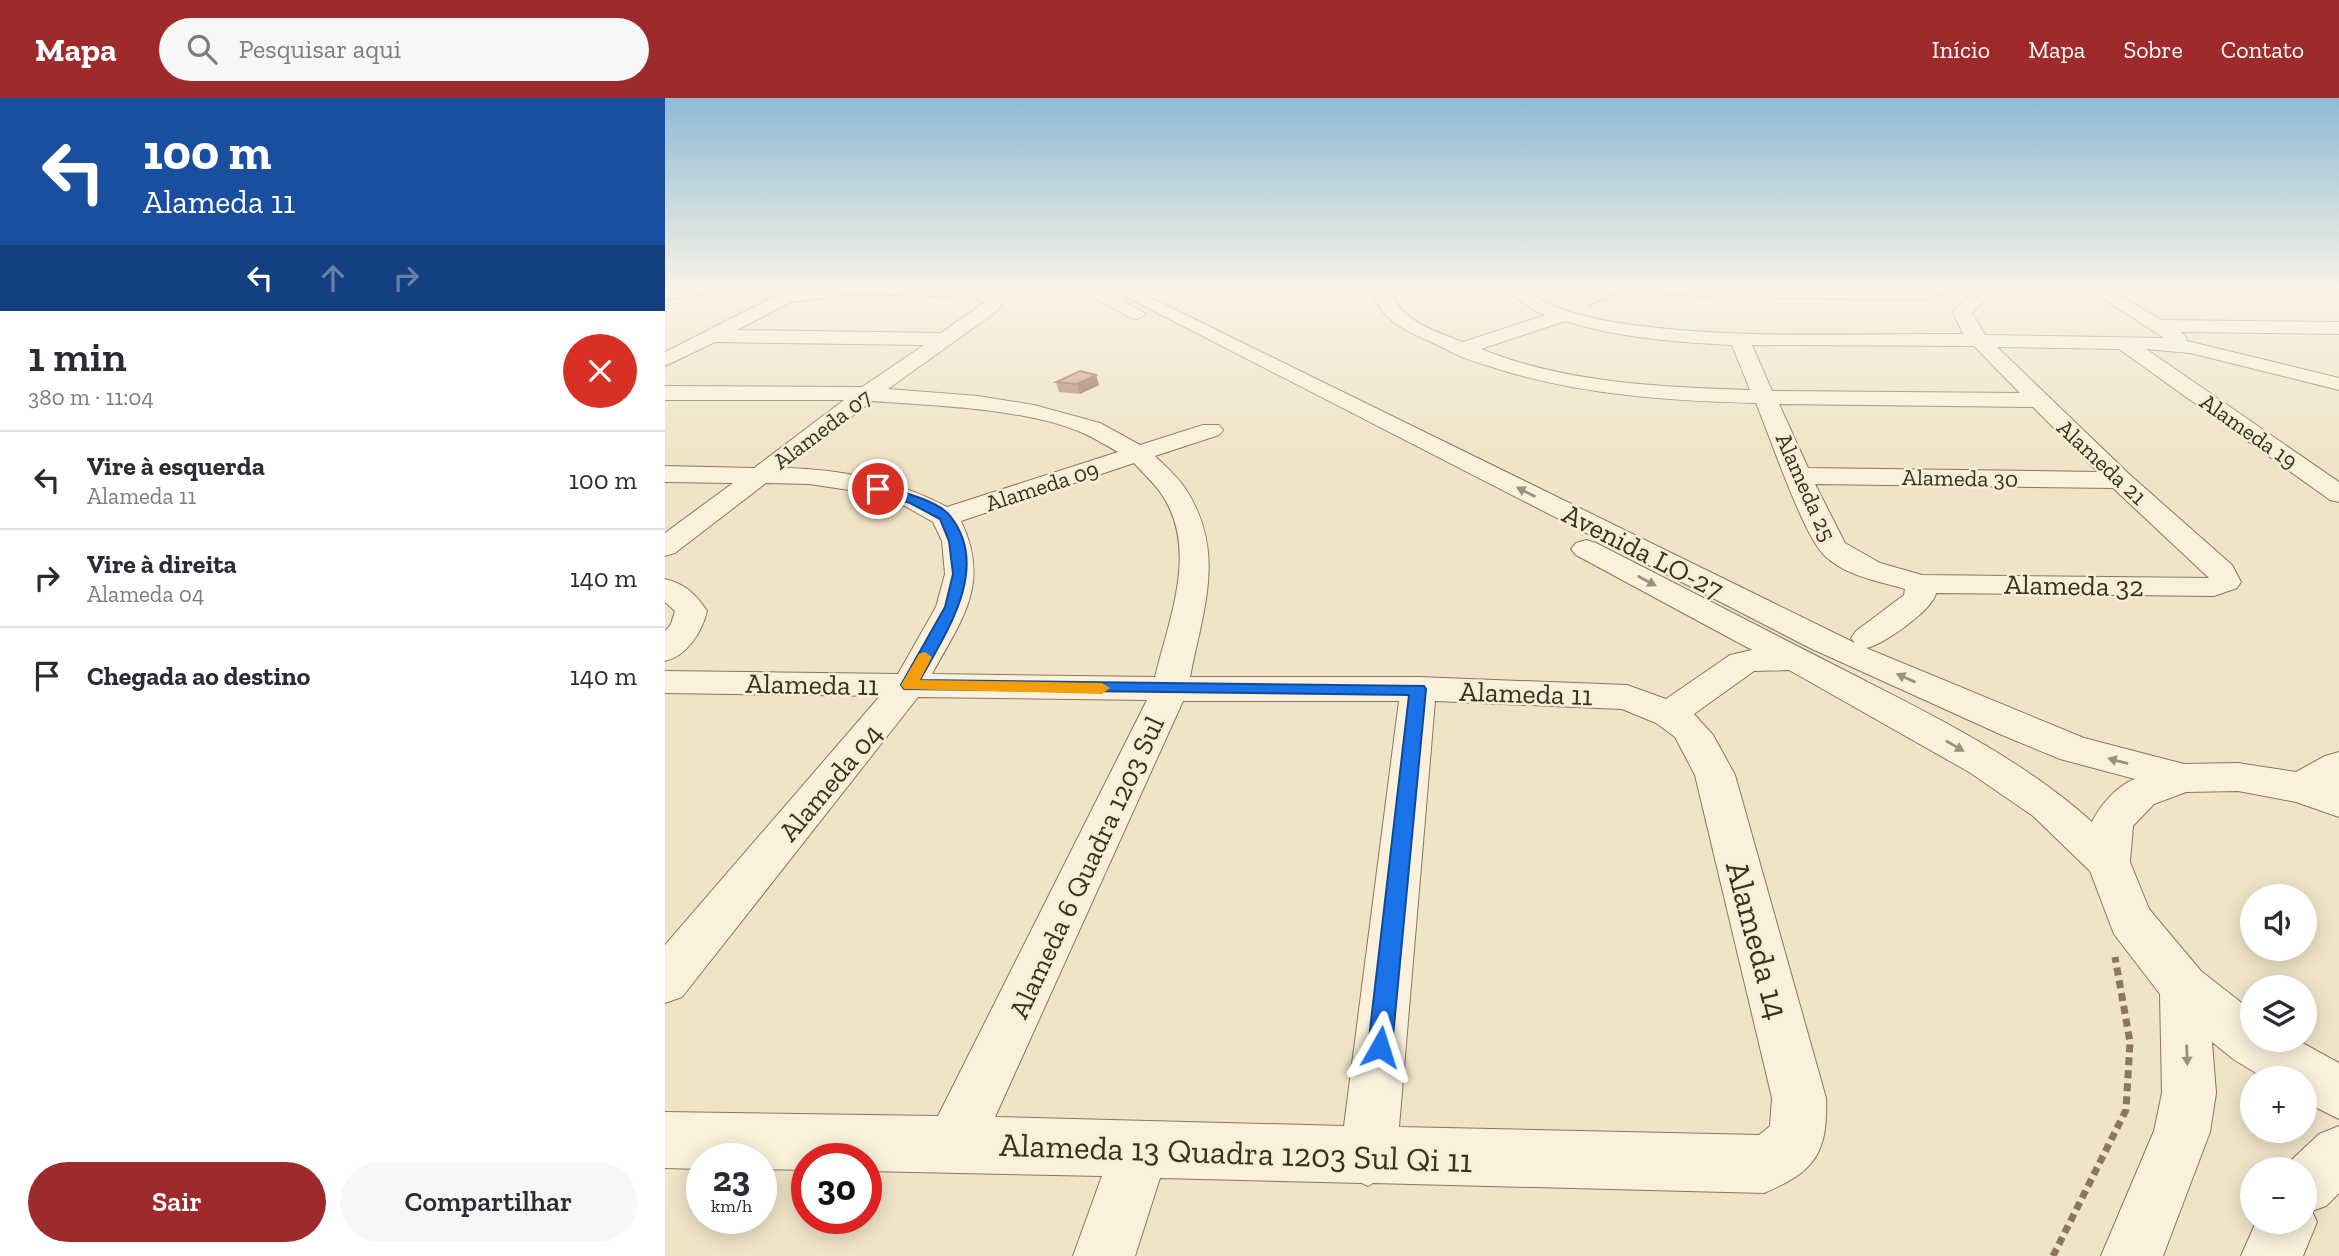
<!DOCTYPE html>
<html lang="pt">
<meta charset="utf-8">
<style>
:root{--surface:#fff;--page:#f7f7f7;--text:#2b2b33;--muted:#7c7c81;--line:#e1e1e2;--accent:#9e2a2b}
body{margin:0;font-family:"Zilla Slab",serif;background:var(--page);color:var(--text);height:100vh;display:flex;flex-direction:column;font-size:26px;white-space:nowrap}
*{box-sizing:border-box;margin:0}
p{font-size:23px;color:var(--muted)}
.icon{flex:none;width:38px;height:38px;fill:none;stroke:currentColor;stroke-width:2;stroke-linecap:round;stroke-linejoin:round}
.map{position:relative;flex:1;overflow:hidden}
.drawer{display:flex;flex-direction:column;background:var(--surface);width:665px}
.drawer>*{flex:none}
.guide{background:#1a4fa0;color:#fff;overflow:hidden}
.buttons{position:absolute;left:1575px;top:786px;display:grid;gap:14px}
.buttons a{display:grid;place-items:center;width:77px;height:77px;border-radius:50%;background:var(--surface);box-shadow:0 4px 18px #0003;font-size:35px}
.speed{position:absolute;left:21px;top:1045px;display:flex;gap:14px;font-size:35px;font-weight:700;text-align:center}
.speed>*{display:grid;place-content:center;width:91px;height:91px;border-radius:50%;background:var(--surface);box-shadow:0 4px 18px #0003;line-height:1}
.speed small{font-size:18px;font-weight:400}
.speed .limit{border:10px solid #d22;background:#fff;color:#111}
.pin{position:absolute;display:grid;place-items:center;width:60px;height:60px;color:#fff;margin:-30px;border:4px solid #fff;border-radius:50%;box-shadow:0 2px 7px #0007}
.me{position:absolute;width:77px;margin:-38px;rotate:6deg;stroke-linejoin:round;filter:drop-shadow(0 0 5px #0008)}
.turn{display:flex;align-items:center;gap:24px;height:147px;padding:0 28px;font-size:32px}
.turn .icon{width:91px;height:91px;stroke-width:2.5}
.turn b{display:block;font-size:49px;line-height:60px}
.lanes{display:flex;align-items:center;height:66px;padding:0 28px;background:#0003;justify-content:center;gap:35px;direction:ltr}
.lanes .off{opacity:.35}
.round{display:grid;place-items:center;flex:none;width:74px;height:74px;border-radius:37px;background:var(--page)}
.head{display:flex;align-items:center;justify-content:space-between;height:119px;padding:0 28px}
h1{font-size:42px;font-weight:600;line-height:52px}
.primary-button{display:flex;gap:14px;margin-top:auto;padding:14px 28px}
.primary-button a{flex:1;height:80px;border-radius:42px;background:var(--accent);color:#fff;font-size:28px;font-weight:600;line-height:80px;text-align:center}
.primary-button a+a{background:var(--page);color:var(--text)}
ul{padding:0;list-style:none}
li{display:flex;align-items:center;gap:21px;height:98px;padding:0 28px;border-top:2px solid var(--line)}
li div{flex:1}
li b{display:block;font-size:26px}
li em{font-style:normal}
header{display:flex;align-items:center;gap:42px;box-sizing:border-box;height:98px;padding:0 35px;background:var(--accent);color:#fff}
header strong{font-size:33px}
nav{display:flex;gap:38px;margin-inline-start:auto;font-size:24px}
.search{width:490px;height:63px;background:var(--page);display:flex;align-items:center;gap:18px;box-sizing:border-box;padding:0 24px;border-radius:38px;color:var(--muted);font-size:26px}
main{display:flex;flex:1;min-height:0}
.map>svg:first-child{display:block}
</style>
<header>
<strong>Mapa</strong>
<div class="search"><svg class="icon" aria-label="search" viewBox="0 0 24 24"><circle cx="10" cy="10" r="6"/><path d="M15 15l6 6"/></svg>Pesquisar aqui</div>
<nav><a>Início</a><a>Mapa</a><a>Sobre</a><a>Contato</a></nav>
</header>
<main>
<section class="drawer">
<div class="guide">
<div class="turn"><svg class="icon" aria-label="left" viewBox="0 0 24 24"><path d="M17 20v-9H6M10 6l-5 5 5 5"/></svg><div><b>100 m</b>Alameda 11</div></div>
<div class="lanes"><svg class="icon" aria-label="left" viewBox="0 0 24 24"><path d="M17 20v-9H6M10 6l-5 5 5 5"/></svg><svg class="icon off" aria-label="ahead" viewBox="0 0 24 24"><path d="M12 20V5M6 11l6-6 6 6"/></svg><svg class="icon off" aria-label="right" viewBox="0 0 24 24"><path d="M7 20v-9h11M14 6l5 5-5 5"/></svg></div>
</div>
<div class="head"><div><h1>1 min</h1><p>380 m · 11:04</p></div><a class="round" style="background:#d93025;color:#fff"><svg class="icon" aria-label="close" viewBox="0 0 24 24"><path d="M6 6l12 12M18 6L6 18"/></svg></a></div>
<ul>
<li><svg class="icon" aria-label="left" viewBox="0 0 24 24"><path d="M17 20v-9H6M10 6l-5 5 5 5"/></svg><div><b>Vire à esquerda</b><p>Alameda 11</p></div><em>100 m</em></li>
<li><svg class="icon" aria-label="right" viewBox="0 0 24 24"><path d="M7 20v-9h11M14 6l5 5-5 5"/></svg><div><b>Vire à direita</b><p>Alameda 04</p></div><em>140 m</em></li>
<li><svg class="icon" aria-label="arrive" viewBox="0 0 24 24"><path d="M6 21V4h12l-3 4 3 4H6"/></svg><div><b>Chegada ao destino</b></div><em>140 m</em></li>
</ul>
<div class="primary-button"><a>Sair</a><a>Compartilhar</a></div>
</section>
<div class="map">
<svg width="1674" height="1158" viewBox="0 0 1674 1158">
<rect width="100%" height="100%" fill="#f0e4c8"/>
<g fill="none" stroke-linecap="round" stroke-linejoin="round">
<defs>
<g id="minor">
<path d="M 10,190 L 48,190 L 45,194 L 0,202 L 0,192 Z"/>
<path d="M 141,190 L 311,190 C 322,193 331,194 338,203 L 332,213 L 223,291 L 313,298 L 369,307 L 435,325 L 475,347 L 538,327 L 554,327 L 558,332 L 554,337 L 490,358 C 500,368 512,378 520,390 C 562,454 538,511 525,579 L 753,579 L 962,587 L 1001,601 L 1065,557 L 1087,552 L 911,457 L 906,451 L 911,445 L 921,442 L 931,445 C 1015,488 1099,531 1183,574 C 1267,617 1356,660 1427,724 C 1435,707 1453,687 1470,681 L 1395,661 L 1337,637 L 1145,550 L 444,190 L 466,190 L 1190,545 L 1186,540 L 1191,533 L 1239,497 L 1240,491 C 1213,483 1181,478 1160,458 C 1138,438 1105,338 1091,305 C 1005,303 919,297 836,272 C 818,266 798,261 782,252 C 752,235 715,229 707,190 L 725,190 C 733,222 769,233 798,244 L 881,217 L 872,214 L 837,190 C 867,190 862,197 886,207 C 916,220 952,225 984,229 C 1089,241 1194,235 1298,236 L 1288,214 C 1303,195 1319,190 1343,190 L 1317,205 L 1307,215 L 1320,237 L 1499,240 L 1422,190 L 1443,190 L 1496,222 L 1674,224 L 1674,236 L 1515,234 L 1520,237 L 1522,243 L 1674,280 L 1674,292 L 1525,255 L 1481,251 L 1674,384 L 1674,404 L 1665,402 L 1454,251 L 1332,249 L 1464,376 L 1567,467 L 1576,484 L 1572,490 L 1549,498 L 1271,495 C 1269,511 1217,548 1201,550 L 1419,640 L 1519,666 L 1573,665 L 1631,674 L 1660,658 L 1674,654 L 1674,719 L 1631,704 L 1573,693 L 1521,694 L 1489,706 L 1468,728 L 1465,764 L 1484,811 L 1536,873 L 1587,913 L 1587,942 L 1632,942 L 1674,965 L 1674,1021 L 1640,1004 L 1640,980 L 1599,980 L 1568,961 L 1547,944 L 1551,995 L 1545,1034 L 1498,1158 L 1436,1158 L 1489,1033 L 1497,995 L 1495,896 L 1449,836 L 1425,773 L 1368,718 L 1304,674 L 1124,572 L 1089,573 L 1029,616 L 1048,637 L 1070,677 L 1161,1000 C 1163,1056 1149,1074 1099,1095 L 708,1085 L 703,1088 L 697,1085 L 495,1080 L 470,1158 L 408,1158 L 437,1078 L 201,1073 L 201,1060 L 142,1060 L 142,1072 L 96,1071 L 96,1060 L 37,1060 L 37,1071 L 0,1070 L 0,1014 L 273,1018 L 482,602 L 253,599 L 17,899 L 0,905 L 0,847 L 215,598 L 0,595 L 0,573 L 233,576 L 271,509 L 280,476 L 277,443 L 268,424 L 240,408 L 191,393 L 144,386 L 101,385 L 10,455 L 0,458 L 0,435 L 68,385 L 0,384 L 0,368 L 89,370 L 179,302 L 0,302 L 0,288 L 197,289 L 259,247 L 50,244 L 0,268 L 0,254 L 114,196 ZM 188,196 L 306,199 L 320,204 L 276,235 L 72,232 L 126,204 ZM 900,223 C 953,240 1011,244 1067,247 L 1085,292 C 996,289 900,285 816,251 ZM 1087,247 L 1309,248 L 1355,295 L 1107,293 ZM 207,303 C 270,308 363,310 420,336 C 431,341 442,348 453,354 L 282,409 C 234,383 175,371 120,370 ZM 1114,306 L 1368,309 L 1433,374 L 1143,370 ZM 469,365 C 478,375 488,384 495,394 C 535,449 504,521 490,579 L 267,576 C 297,521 326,486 296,423 ZM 1150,386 L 1448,390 L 1544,480 L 1257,477 L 1215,465 L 1180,445 ZM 518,603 L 734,603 L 679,1028 L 330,1019 ZM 770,603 L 957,611 L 991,625 L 1010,639 L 1030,677 L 1107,1000 L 1105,1028 L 1094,1037 L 734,1029 Z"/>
<path d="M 413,190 L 435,190 L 481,216 L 472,221 L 466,220 Z"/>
<path d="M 988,190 L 1257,192 L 1286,190 L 1283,194 L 1259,202 L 1030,198 L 997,195 Z"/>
<path d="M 0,481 C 20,486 31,496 42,513 C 37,534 22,558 0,563 L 0,533 L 6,526 L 10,513 L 0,504 Z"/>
<path d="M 1674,1028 L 1674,1095 L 1661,1108 L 1647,1113 L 1652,1124 L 1638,1158 L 1576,1158 L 1591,1124 L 1640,1124 L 1640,1071 L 1617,1071 L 1654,1036 Z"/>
</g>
</defs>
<!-- minor casing -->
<use href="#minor" stroke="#8d765c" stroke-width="2"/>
<!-- path-far1 -->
<path stroke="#8d765c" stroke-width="2.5" stroke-dasharray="2.5 2" stroke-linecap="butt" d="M 924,207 L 968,190"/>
<!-- path -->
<path stroke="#8d765c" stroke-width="7" stroke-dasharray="8 5" stroke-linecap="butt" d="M 1388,1158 L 1461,1012 L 1465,944 L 1450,859"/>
<!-- minor -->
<use href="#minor" fill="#faf1dc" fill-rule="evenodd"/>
</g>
<!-- wall -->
<path fill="#b2896c" d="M 431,277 L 434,287 L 415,296 L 394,294 L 391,284 Z"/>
<!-- shaded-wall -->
<path fill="#916f58" d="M 431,277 L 434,287 L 415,296 L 412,286 Z"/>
<!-- building -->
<path fill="#cf9f7d" stroke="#916f58" stroke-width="2" d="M 415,273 L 431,277 L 412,286 L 391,284 Z"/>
<!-- one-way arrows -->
<defs><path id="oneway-solid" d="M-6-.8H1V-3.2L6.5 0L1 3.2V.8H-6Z" transform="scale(1.75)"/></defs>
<g fill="#9c907e">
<use href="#oneway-solid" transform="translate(861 394) rotate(-153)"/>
<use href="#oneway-solid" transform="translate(982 483) rotate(28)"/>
<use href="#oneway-solid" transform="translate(1241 580) rotate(-156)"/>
<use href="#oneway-solid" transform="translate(1290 648) rotate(30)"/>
<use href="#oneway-solid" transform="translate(1453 663) rotate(-165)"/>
<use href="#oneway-solid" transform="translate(1522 957) rotate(88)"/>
</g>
<!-- sky -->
<linearGradient id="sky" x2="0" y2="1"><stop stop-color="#8fbad6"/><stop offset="0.54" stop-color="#f8f3e6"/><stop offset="1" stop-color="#f8f3e6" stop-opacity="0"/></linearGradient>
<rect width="1674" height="352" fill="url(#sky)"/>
<!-- route -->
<path fill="#1a73e8" stroke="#114b97" stroke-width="2" d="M 213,388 C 231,392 275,403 286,419 C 326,471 280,536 255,582 L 759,588 L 761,591 L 727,949 L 723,957 L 715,960 L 707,957 L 703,949 L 744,597 L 239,591 L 236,587 L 280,509 L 288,476 L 284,443 L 275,421 L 245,405 L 208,394 L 207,391 Z"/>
<!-- slow -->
<path fill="#f59e0b" d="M 260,554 L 267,559 L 255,582 L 437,585 L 445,590 L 437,596 L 239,591 L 236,587 L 254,556 Z"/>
<g text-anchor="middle" stroke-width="5" stroke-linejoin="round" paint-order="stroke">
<!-- far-street labels -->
<g font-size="23" fill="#3d2e20" stroke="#f7eed8">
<text transform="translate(157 331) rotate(-37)" y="8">Alameda 07</text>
<text transform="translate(1584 333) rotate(35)" y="8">Alameda 19</text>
<text transform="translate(1437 364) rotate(43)" y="8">Alameda 21</text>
<text transform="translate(1295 380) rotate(1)" y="8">Alameda 30</text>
<text transform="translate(377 388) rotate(-18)" y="8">Alameda 09</text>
<text transform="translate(1141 389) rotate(66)" y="8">Alameda 25</text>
</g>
<!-- street labels -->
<g font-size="28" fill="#3d2e20" stroke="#f7eed8">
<text transform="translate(978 453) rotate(27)" y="10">Avenida LO-27</text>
<text transform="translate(1409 487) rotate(1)" y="10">Alameda 32</text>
<text transform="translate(147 586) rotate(1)" y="10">Alameda 11</text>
<text transform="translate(861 595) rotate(2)" y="10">Alameda 11</text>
<text transform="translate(165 684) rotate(-50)" y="10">Alameda 04</text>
<text transform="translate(421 769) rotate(-65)" y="10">Alameda 6 Quadra 1203 Sul</text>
</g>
<!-- near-street labels -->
<g font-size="33" fill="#3d2e20" stroke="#f7eed8">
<text transform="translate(1093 842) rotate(75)" y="12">Alameda 14</text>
<text transform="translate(571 1054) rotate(2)" y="12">Alameda 13 Quadra 1203 Sul Qi 11</text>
</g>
</g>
</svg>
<div class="buttons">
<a><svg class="icon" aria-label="sound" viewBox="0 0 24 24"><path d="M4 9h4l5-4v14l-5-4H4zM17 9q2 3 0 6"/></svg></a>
<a><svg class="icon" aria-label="layers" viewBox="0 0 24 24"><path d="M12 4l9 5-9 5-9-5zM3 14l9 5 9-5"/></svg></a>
<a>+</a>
<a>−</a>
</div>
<div class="speed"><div>23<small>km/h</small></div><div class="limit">30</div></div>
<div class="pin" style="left:213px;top:391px;background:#d93025"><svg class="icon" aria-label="arrive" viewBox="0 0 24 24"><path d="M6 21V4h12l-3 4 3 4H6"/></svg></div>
<svg class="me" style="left:715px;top:949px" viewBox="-20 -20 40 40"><path d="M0-17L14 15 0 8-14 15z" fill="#1a73e8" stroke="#fff" stroke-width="4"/></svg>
</div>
</main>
